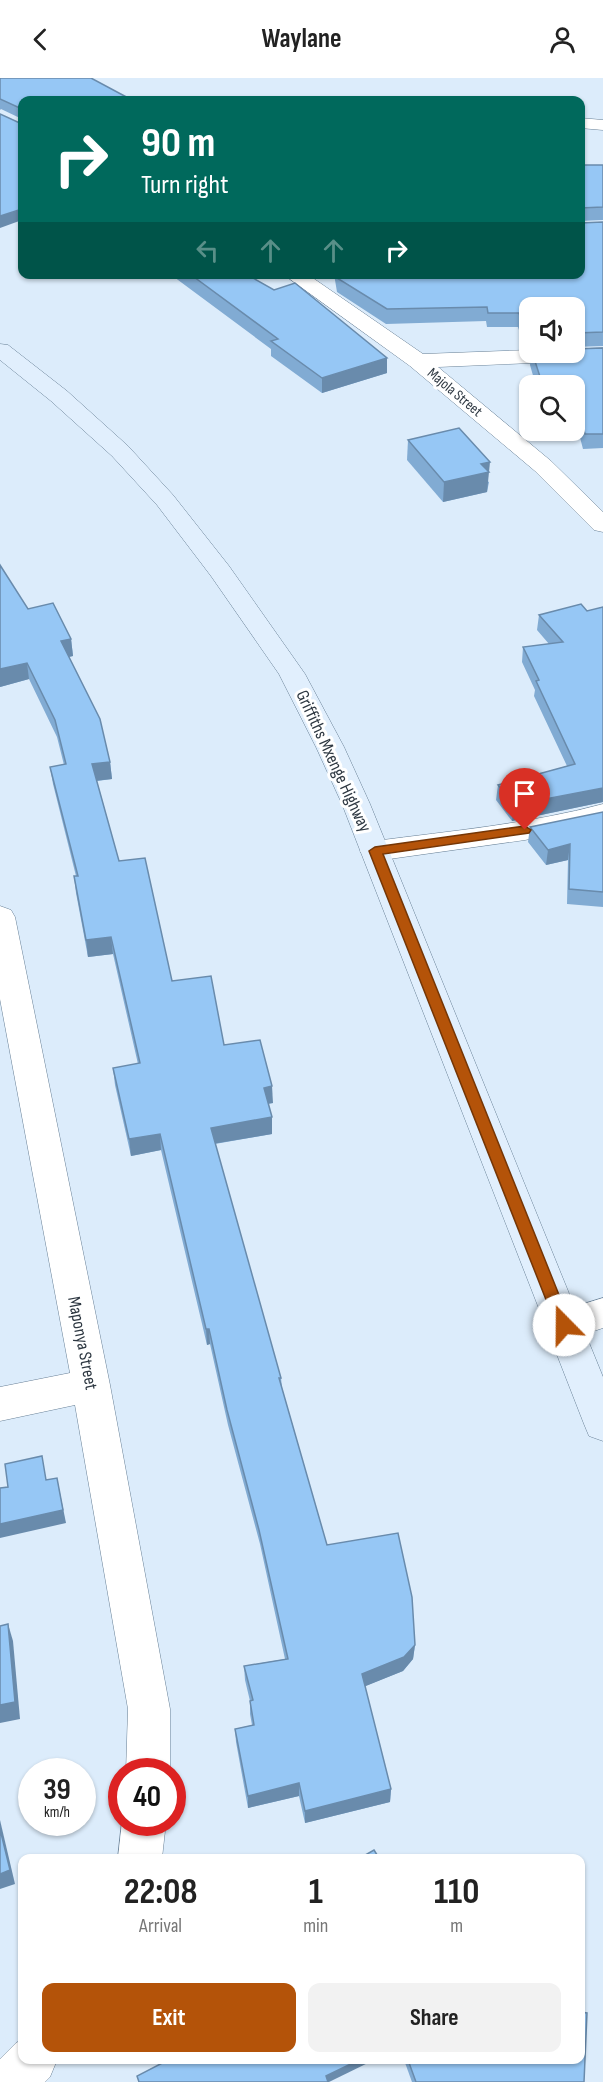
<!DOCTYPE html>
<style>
:root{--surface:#fff;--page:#f2f2f2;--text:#222;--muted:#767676;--accent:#b45309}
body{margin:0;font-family:"Sofia Sans Condensed",sans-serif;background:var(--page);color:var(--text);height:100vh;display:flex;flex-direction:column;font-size:22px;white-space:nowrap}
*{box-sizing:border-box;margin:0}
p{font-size:20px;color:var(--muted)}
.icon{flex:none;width:33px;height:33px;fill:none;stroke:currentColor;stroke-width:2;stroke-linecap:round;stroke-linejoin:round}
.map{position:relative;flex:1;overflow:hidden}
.details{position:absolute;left:18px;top:1776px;width:567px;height:210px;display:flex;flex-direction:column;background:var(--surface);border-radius:12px;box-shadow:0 2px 4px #0004}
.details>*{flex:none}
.hud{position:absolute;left:18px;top:18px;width:567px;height:183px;border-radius:12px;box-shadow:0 2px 4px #0004;background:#00695c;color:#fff;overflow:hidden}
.tools{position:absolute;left:519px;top:219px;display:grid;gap:12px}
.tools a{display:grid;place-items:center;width:66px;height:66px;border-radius:12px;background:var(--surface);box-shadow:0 2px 4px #0004;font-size:30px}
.speed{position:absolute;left:18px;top:1680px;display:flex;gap:12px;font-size:30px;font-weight:700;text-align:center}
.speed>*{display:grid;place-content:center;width:78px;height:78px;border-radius:50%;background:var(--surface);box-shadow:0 2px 4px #0004;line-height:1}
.speed small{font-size:15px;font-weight:400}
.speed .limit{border:9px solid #d22;background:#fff;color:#111}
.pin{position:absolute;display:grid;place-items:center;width:51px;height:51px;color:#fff;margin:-62px -26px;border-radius:50% 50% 50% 0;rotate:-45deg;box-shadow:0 0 6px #0007}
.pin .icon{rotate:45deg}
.me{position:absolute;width:66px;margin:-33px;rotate:338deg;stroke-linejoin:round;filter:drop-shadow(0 0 4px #0008)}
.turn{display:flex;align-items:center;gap:21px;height:126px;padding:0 24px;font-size:27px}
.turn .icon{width:78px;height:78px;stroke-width:2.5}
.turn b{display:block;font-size:42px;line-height:51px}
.lanes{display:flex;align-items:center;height:57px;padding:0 24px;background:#0003;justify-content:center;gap:30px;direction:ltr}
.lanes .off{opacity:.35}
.eta{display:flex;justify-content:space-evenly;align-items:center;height:102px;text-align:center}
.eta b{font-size:36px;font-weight:700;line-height:42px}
.action{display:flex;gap:12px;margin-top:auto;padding:12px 24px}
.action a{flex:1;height:69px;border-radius:12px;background:var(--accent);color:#fff;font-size:24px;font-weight:700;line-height:69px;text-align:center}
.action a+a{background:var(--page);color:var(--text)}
header{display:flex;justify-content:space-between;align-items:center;height:78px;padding:0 24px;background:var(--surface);font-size:27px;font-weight:700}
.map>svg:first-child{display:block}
</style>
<header><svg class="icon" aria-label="back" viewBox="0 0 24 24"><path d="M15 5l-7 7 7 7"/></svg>Waylane<svg class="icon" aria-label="person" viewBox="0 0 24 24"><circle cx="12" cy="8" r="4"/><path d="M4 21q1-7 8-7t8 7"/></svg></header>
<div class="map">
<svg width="603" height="2004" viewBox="0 0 603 2004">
<rect width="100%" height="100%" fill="#dcecfb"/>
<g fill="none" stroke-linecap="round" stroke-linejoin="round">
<defs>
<g id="street">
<path d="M 580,40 L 603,42 L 603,52 L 580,50 Z"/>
<path d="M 283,196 L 307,196 L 423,276 L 530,272 L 530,274 L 574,274 L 574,271 L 603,270 L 603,282 L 438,289 L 551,383 L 603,434 L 603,454 L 594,452 L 535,393 L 410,288 Z"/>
<path d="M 603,726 L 603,746 L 525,762 L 375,783 L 365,780 L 360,773 L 365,766 L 375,763 C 451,753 529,746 603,726 Z"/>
<path d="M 0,828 L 11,832 L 15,839 L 110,1307 L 170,1631 L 170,1694 L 126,1694 L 128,1631 L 75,1327 L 0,1343 L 0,1309 L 70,1295 L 0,921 Z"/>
<path d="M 603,1220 L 603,1250 L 564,1263 L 551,1258 L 546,1247 L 551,1236 Z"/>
<path d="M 122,1744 L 166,1744 L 162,1780 L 118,1780 Z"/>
<path d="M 22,1962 L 22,1982 L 57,1982 L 50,1999 L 45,2004 L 0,2004 L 0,1981 L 16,1965 Z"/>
</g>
<path id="secondary" d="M 0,266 L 8,267 L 67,313 L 128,368 L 173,417 L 229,488 L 305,596 L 344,669 L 370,726 L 603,1299 L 603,1363 L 589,1358 L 584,1346 L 342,726 L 316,669 L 279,596 L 211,498 L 157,427 L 112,378 L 51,323 L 0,282 Z"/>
</defs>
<!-- street casing -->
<use href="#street" stroke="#688096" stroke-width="1"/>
<!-- secondary casing -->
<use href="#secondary" stroke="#688096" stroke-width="1"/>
<!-- street -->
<use href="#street" fill="#fff" fill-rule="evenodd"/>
<!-- secondary -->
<use href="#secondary" fill="#e1effd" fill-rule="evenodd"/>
</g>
<!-- wall -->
<g fill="#81abd3">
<path d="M 0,0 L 132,22 L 22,41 L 1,31 L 0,32 Z"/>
<path d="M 580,87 L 603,87 L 603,142 L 580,143 Z"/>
<path d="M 603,144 L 603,268 L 574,269 L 574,230 L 530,230 L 530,271 L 525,270 L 518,249 L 487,249 L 486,243 L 386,246 L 337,214 L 334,196 L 580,196 Z"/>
<path d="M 174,196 L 246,196 L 274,212 L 387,280 L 387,295 L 322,315 L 271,278 L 271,271 L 174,199 Z"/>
<path d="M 603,270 L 603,370 L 583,371 L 577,348 L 574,348 L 574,308 L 536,308 L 530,287 L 531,274 L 574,274 Z"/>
<path d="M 408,362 L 489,404 L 487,414 L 443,424 L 407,382 Z"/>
<path d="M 581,526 L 603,724 L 512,743 L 496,722 L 498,707 L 567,688 L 534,618 L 535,612 L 522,584 L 523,569 L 549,566 L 537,552 L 539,537 Z"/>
<path d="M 28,531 L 71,561 L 73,578 L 69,579 L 110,684 L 112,701 L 97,703 L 119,783 L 172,903 L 224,967 L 273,1025 L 268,1026 L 272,1039 L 272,1056 L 215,1066 L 281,1300 L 282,1310 L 327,1467 L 415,1567 L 413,1581 L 403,1593 L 365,1608 L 391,1711 L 390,1724 L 305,1745 L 299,1718 L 248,1730 L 236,1664 L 235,1651 L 252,1647 L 250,1636 L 250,1623 L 245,1602 L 244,1588 L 285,1581 L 260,1466 L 228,1347 L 210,1266 L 207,1267 L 161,1072 L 131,1078 L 115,1007 L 113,990 L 138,986 L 113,876 L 88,879 L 76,815 L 74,798 L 76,798 L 53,706 L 50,689 L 64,687 L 57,659 L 29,601 L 0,609 Z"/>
<path d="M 603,734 L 603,829 L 567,826 L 568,782 L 546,787 L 528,764 L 530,749 Z"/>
<path d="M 404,1982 L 580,1982 L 584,2004 L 412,2004 Z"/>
</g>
<!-- shaded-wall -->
<g fill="#698bac">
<path d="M 22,131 L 22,142 L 0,150 L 0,138 Z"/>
<path d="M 387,280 L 387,295 L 322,315 L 322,300 Z"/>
<path d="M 490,384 L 487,414 L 443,424 L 444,404 L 481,386 Z"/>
<path d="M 71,561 L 73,578 L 63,580 L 61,563 Z"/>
<path d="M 27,585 L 29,601 L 0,609 L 0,591 Z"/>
<path d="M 110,684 L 112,701 L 94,703 L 92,686 Z"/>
<path d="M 603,710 L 603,724 L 512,743 L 514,727 Z"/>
<path d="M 570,766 L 568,782 L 546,787 L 548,772 Z"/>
<path d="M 111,859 L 113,876 L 88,879 L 86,862 Z"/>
<path d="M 272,1008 L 273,1025 L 265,1026 L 264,1010 Z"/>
<path d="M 272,1039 L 272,1056 L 212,1066 L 211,1050 Z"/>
<path d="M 160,1056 L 161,1072 L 131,1078 L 129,1061 Z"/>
<path d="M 206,1251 L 209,1251 L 210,1266 L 207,1267 Z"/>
<path d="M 57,1400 L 66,1445 L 0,1460 L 0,1446 Z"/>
<path d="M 8,1546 L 13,1563 L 20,1641 L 0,1645 L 0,1627 Z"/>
<path d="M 415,1567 L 413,1581 L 403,1593 L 361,1610 L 362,1596 Z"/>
<path d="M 299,1705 L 299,1718 L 248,1730 L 248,1718 Z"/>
<path d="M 391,1711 L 390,1724 L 305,1745 L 305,1733 Z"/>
<path d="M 0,1742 L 15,1806 L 0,1811 Z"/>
<path d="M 359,1982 L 374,1982 L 329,2004 L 326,2004 L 326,1998 Z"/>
</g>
<!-- building -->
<g fill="#96c7f5" stroke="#698bac" stroke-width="1.5">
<path d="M 0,0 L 91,0 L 132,22 L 22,22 L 22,43 L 22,31 L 0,21 Z"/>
<path d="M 0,36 L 22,46 L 22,131 L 0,138 Z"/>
<path d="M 580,87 L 603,87 L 603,129 L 580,130 Z"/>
<path d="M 603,144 L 603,254 L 576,255 L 574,256 L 574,230 L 530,230 L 530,257 L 526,256 L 519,235 L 488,235 L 487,229 L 387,231 L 337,200 L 336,196 L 580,196 L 580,145 Z"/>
<path d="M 190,196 L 246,196 L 274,212 L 295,205 L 387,280 L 322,300 L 271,263 L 278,261 Z"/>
<path d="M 603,270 L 603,356 L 585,356 L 579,333 L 574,333 L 574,308 L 543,308 L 532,274 L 574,274 L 574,271 Z"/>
<path d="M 459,350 L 490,384 L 481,386 L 489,394 L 444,404 L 408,362 Z"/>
<path d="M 0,487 L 28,531 L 53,525 L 71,561 L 61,563 L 100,641 L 110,684 L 92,686 L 119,783 L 145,780 L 172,903 L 211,898 L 224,967 L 260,962 L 272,1008 L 264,1010 L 272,1039 L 211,1050 L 281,1300 L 279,1300 L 327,1467 L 398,1455 L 412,1519 L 415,1567 L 404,1579 L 362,1596 L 391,1711 L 305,1733 L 299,1705 L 248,1718 L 235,1651 L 254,1647 L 250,1623 L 253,1622 L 244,1588 L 288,1581 L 259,1452 L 227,1332 L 209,1251 L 206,1251 L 160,1056 L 129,1061 L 113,990 L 140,985 L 111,859 L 86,862 L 74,798 L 78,798 L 50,689 L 66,686 L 55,642 L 27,585 L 0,591 Z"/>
<path d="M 581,526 L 587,533 L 603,529 L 603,710 L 514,727 L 498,707 L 575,686 L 536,603 L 539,602 L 523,569 L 563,564 L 539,537 Z"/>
<path d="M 603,734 L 603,814 L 569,811 L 570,766 L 548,772 L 530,749 Z"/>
<path d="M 42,1378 L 46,1402 L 57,1400 L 63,1432 L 0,1446 L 0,1410 L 8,1409 L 5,1386 Z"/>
<path d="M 8,1546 L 15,1624 L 0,1627 L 0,1548 Z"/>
<path d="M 0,1751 L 10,1792 L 0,1796 Z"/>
<path d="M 374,1772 L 379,1780 L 360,1780 Z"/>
<path d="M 580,1934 L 587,1935 L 584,2004 L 416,2004 L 408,1982 L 580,1982 Z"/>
<path d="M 168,1982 L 359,1982 L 326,1998 L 328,2004 L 139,2004 L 137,1998 Z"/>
</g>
<!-- route -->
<path fill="#b45309" stroke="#753606" stroke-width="1.5" d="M 525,748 L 531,752 L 529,755 L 383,776 L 571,1247 L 569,1251 L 564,1253 L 558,1251 L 556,1247 L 369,773 L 375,769 Z"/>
<g text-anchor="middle" stroke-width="6" stroke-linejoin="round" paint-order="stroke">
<!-- far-street labels -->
<g font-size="15" fill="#2e3842" stroke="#fff">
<text transform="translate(455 314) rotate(40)" y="5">Majola Street</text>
</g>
<!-- street labels -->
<g font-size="18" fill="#2e3842" stroke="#fff">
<text transform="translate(334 683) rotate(65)" y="6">Griffiths Mxenge Highway</text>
<text transform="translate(83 1265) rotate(79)" y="6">Maponya Street</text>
</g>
</g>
</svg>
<div class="tools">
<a><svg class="icon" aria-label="sound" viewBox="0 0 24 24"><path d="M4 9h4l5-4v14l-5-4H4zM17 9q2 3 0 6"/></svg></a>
<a><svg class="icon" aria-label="search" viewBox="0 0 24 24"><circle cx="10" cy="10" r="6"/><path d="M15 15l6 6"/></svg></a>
</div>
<div class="speed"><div>39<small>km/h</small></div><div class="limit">40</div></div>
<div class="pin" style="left:525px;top:752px;background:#d93025"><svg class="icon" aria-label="arrive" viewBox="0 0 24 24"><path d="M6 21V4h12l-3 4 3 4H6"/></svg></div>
<svg class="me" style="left:564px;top:1247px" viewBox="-20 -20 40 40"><circle r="19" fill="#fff"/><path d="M0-13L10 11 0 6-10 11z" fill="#b45309"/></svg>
<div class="hud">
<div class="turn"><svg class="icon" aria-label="right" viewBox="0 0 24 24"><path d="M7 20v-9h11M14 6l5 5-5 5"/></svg><div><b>90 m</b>Turn right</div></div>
<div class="lanes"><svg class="icon off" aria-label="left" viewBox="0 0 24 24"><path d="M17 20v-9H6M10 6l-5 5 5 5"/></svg><svg class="icon off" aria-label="ahead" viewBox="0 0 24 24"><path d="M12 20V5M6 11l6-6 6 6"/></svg><svg class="icon off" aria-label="ahead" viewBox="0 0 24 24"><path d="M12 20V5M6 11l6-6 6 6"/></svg><svg class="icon" aria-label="right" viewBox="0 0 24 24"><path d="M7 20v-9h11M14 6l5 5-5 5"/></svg></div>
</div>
<section class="details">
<div class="eta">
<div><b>22:08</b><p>Arrival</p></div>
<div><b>1</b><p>min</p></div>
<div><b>110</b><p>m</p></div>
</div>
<div class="action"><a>Exit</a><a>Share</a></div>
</section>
</div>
